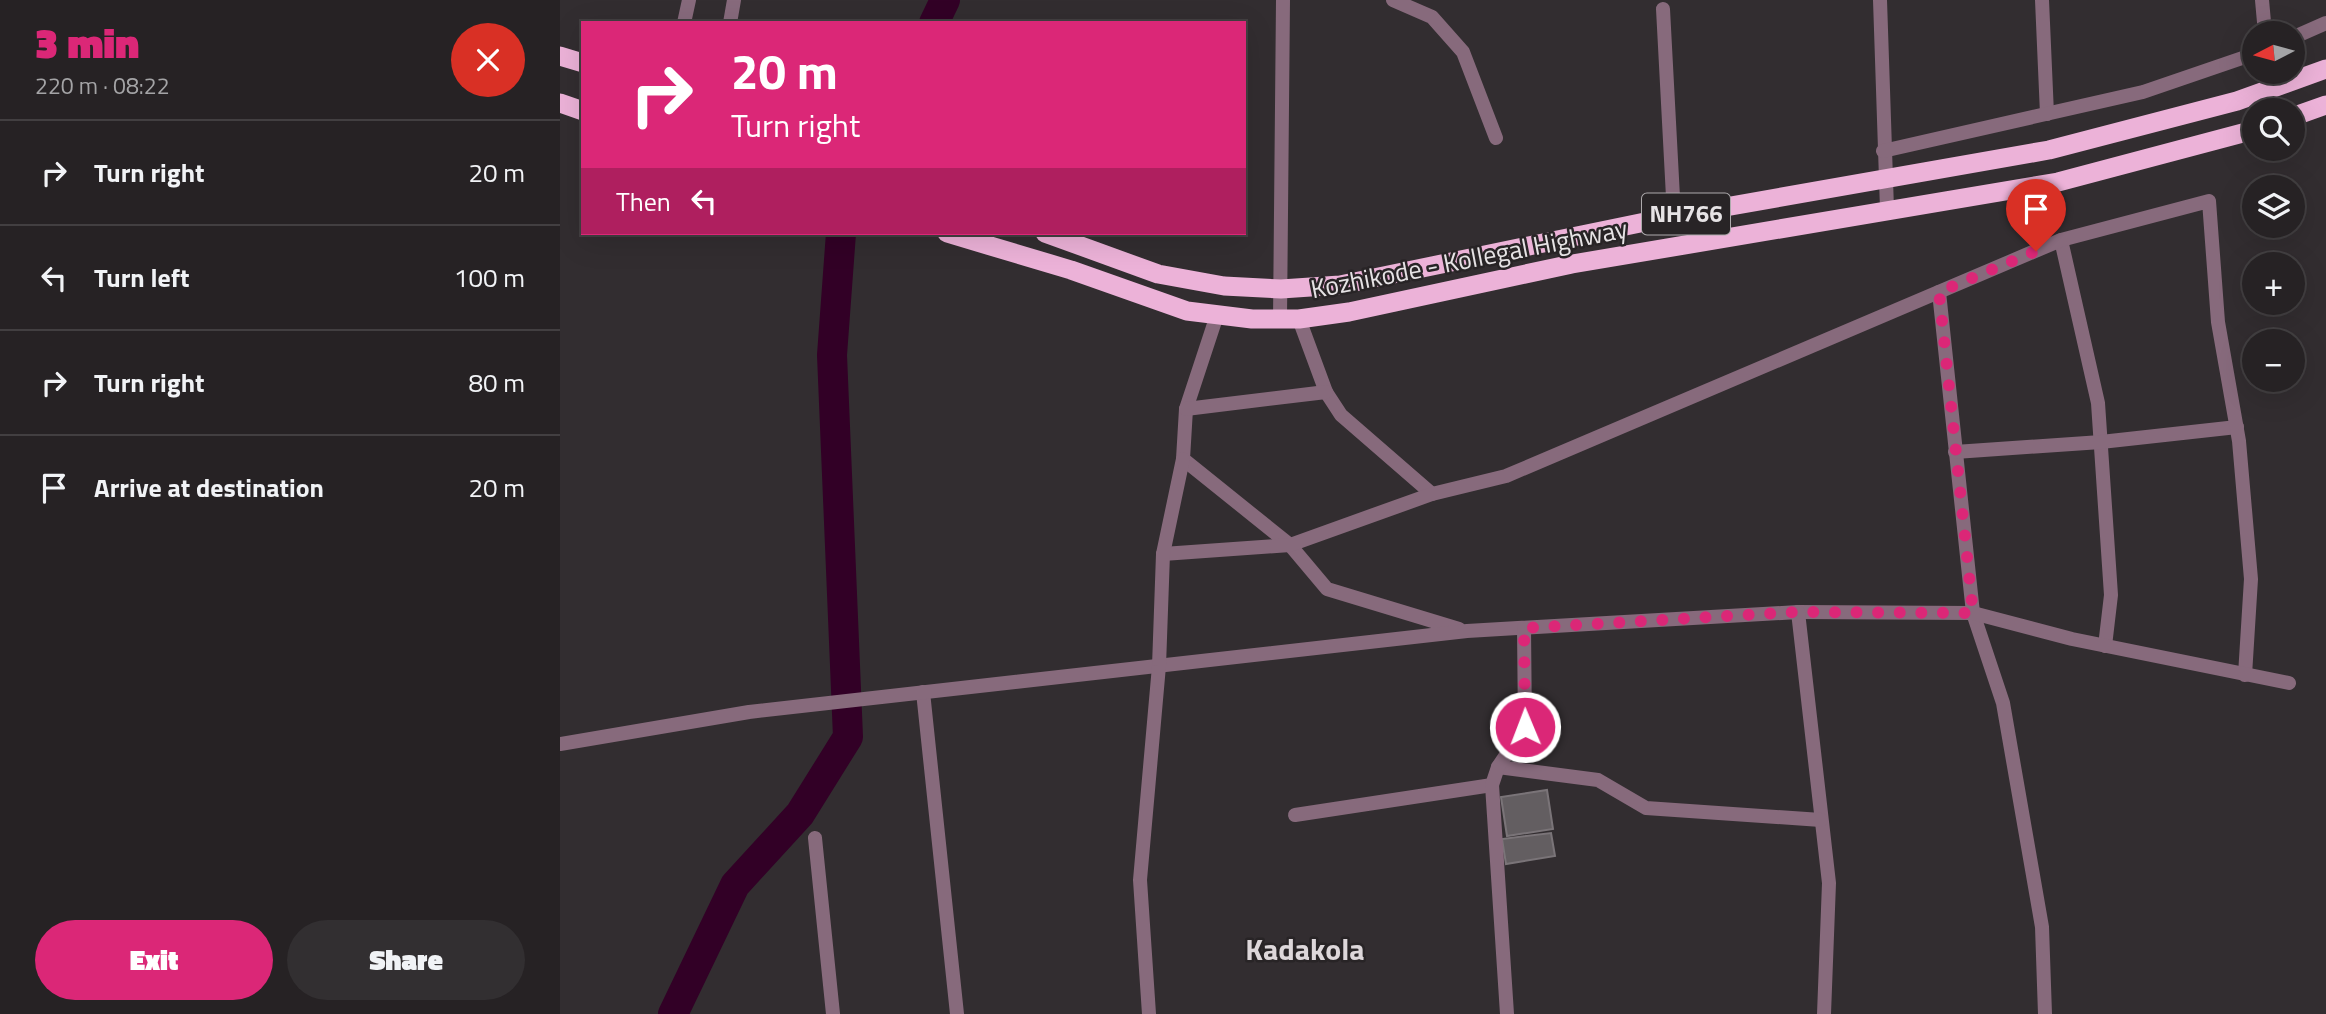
<!DOCTYPE html>
<meta charset="utf-8">
<style>
:root{--surface:#262224;--page:#322f31;--text:#f1f3f6;--muted:#a4a4a6;--line:#423f41;--accent:#db2777}
body{margin:0;font-family:"Titillium Web",sans-serif;background:var(--page);color:var(--text);height:100vh;display:flex;flex-direction:column;font-size:26px;white-space:nowrap}
*{box-sizing:border-box;margin:0}
p{font-size:23px;color:var(--muted)}
.icon{flex:none;width:38px;height:38px;fill:none;stroke:currentColor;stroke-width:2;stroke-linecap:round;stroke-linejoin:round}
.map{position:relative;flex:1;overflow:hidden}
.sheet{display:flex;flex-direction:column;background:var(--surface);width:560px}
.sheet>*{flex:none}
.hud{position:absolute;left:21px;top:21px;width:665px;height:214px;border-radius:0px;box-shadow:0 7px 28px #0002,0 0 0 2px var(--line);background:#db2777;color:#fff;overflow:hidden}
.needle{width:46px;rotate:264deg}
.tools{position:absolute;left:1682px;top:21px;display:grid;gap:14px}
.tools a{display:grid;place-items:center;width:63px;height:63px;border-radius:50%;background:var(--surface);box-shadow:0 7px 28px #0002,0 0 0 2px var(--line);font-size:35px}
.pin{position:absolute;display:grid;place-items:center;width:60px;height:60px;color:#fff;margin:-72px -30px;border-radius:50% 50% 50% 0;rotate:-45deg;box-shadow:0 0 7px #0007}
.pin .icon{rotate:45deg}
.me{position:absolute;width:77px;margin:-38px;rotate:359deg;stroke-linejoin:round;filter:drop-shadow(0 0 5px #0008)}
.turn{display:flex;align-items:center;gap:24px;height:147px;padding:0 35px;font-size:32px}
.turn .icon{width:91px;height:91px;stroke-width:2.5}
.turn b{display:block;font-size:49px;line-height:60px}
.then{display:flex;align-items:center;height:66px;padding:0 35px;background:#0003;gap:14px;font-size:26px}
.round{display:grid;place-items:center;flex:none;width:74px;height:74px;border-radius:37px;background:var(--page)}
.headline{display:flex;align-items:center;justify-content:space-between;height:119px;padding:0 35px}
h1{font-size:42px;font-weight:800;line-height:52px;color:var(--accent)}
.action{display:flex;gap:14px;margin-top:auto;padding:14px 35px}
.action a{flex:1;height:80px;border-radius:42px;background:var(--accent);color:#fff;font-size:28px;font-weight:800;line-height:80px;text-align:center}
.action a+a{background:var(--page);color:var(--text)}
ul{padding:0;list-style:none}
li{display:flex;align-items:center;gap:21px;height:105px;padding:0 35px;border-top:2px solid var(--line)}
li div{flex:1}
li b{display:block;font-size:26px}
li em{font-style:normal}
main{display:flex;flex:1;min-height:0}
.map>svg:first-child{display:block}
</style>
<main>
<section class="sheet">
<div class="headline"><div><h1>3 min</h1><p>220 m · 08:22</p></div><a class="round" style="background:#d93025;color:#fff"><svg class="icon" aria-label="close" viewBox="0 0 24 24"><path d="M6 6l12 12M18 6L6 18"/></svg></a></div>
<ul>
<li><svg class="icon" aria-label="right" viewBox="0 0 24 24"><path d="M7 20v-9h11M14 6l5 5-5 5"/></svg><div><b>Turn right</b></div><em>20 m</em></li>
<li><svg class="icon" aria-label="left" viewBox="0 0 24 24"><path d="M17 20v-9H6M10 6l-5 5 5 5"/></svg><div><b>Turn left</b></div><em>100 m</em></li>
<li><svg class="icon" aria-label="right" viewBox="0 0 24 24"><path d="M7 20v-9h11M14 6l5 5-5 5"/></svg><div><b>Turn right</b></div><em>80 m</em></li>
<li><svg class="icon" aria-label="arrive" viewBox="0 0 24 24"><path d="M6 21V4h12l-3 4 3 4H6"/></svg><div><b>Arrive at destination</b></div><em>20 m</em></li>
</ul>
<div class="action"><a>Exit</a><a>Share</a></div>
</section>
<div class="map">
<svg width="1766" height="1014" viewBox="0 0 1766 1014">
<rect width="100%" height="100%" fill="#322d30"/>
<g fill="none" stroke-linecap="round" stroke-linejoin="round">
<!-- canal -->
<g stroke="#320026" stroke-width="30">
<path d="M 374,23 L 385,0"/>
<path d="M 113,1014 L 175,885 L 240,814 L 288,737 L 272,355 L 281,233"/>
</g>
</g>
<!-- building -->
<g fill="#635e61" stroke="#7a7478" stroke-width="2">
<path d="M 987,790 L 993,829 L 947,836 L 941,797 Z"/>
<path d="M 991,833 L 995,856 L 946,864 L 942,839 Z"/>
</g>
<g fill="none" stroke-linecap="round" stroke-linejoin="round">
<!-- minor -->
<g stroke="#876a7c" stroke-width="14">
<path d="M 833,0 L 872,17 L 903,52 L 936,138"/>
<path d="M 1320,0 L 1327,209"/>
<path d="M 1482,0 L 1487,114"/>
<path d="M 1702,0 L 1705,33"/>
<path d="M 1103,9 L 1114,216"/>
<path d="M 1732,38 L 1766,23"/>
<path d="M 1323,151 L 1583,92 L 1694,54"/>
<path d="M 1501,240 L 1538,403 L 1551,595 L 1545,646"/>
<path d="M 1379,292 L 1413,613 L 1443,703 L 1482,927 L 1485,1014"/>
<path d="M 657,315 L 626,409 L 623,459 L 730,545 L 767,589 L 899,629"/>
<path d="M 720,319 L 723,0"/>
<path d="M 739,319 L 766,392 L 781,415 L 872,494"/>
<path d="M 626,409 L 766,392"/>
<path d="M 1395,452 L 1541,442 L 1677,427"/>
<path d="M 603,554 L 730,545 L 872,494 L 946,476 L 1501,240 L 1649,201 L 1658,322 L 1679,441 L 1691,579 L 1685,675"/>
<path d="M 1238,612 L 1413,613 L 1512,639 L 1729,683"/>
<path d="M 363,692 L 397,1014"/>
<path d="M 0,744 L 189,712 L 907,631 L 1238,612 L 1269,883 L 1264,1014"/>
<path d="M 938,767 L 1038,780 L 1086,808 L 1261,820"/>
<path d="M 735,815 L 932,785"/>
<path d="M 255,838 L 273,1014"/>
<path d="M 589,1014 L 580,880 L 599,666 L 603,554 L 623,459"/>
<path d="M 947,1014 L 932,785 L 938,767 L 965,727 L 964,628"/>
</g>
<!-- tertiary -->
<g stroke="#876a7c" stroke-width="14">
<path d="M 124,23 L 129,0"/>
<path d="M 170,23 L 174,0"/>
</g>
<!-- trunk -->
<g stroke="#ecb2d8" stroke-width="19">
<path d="M 0,56 L 23,63"/>
<path d="M 0,103 L 23,111"/>
<path d="M 1732,117 L 1766,105"/>
<path d="M 387,233 L 511,270 L 627,311 L 692,319 L 739,319 L 789,312 L 1012,264 L 1498,182 L 1694,130"/>
<path d="M 485,233 L 598,274 L 664,286 L 721,289 L 780,285 L 1114,216 L 1489,150 L 1677,101 L 1766,69"/>
</g>
</g>
<g fill="none" stroke-linecap="round" stroke-linejoin="round">
<!-- route -->
<path stroke="#db2777" stroke-width="12" stroke-dasharray="0 21.6" d="M 965,727 L 964,628 L 1237,612 L 1413,613 L 1379,292 L 1476,251"/>
</g>
<g text-anchor="middle" stroke-width="5" stroke-linejoin="round" paint-order="stroke">
<!-- shield labels -->
<rect fill="#282426" stroke="#adaaac" stroke-width="2" x="1082" y="193.5" width="88" height="41" rx="5"/>
<g font-size="24" font-weight="bold" fill="#e6e3e5">
<text x="1126" y="222">NH766</text>
</g>
<!-- street labels -->
<g font-size="26" fill="#e6e3e5" stroke="#282426">
<text transform="translate(909 259) rotate(-11)" y="9">Kozhikode - Kollegal Highway</text>
</g>
<!-- quarter labels -->
<g font-size="30" font-weight="bold" fill="#ddd7da" stroke="#282426">
<text x="745" y="960">Kadakola</text>
</g>
</g>
</svg>
<div class="tools">
<a><svg class="needle" viewBox="-14 -14 28 28"><path d="M0-13l5 13h-10z" fill="#e53935"/><path d="M0 13l5-13h-10z" fill="#a4a4a6"/></svg></a>
<a><svg class="icon" aria-label="search" viewBox="0 0 24 24"><circle cx="10" cy="10" r="6"/><path d="M15 15l6 6"/></svg></a>
<a><svg class="icon" aria-label="layers" viewBox="0 0 24 24"><path d="M12 4l9 5-9 5-9-5zM3 14l9 5 9-5"/></svg></a>
<a>+</a>
<a>−</a>
</div>
<div class="pin" style="left:1476px;top:251px;background:#d93025"><svg class="icon" aria-label="arrive" viewBox="0 0 24 24"><path d="M6 21V4h12l-3 4 3 4H6"/></svg></div>
<svg class="me" style="left:965px;top:727px" viewBox="-20 -20 40 40"><circle r="17" fill="#db2777" stroke="#fff" stroke-width="3"/><path d="M0-11L8 9 0 5-8 9z" fill="#fff"/></svg>
<div class="hud">
<div class="turn"><svg class="icon" aria-label="right" viewBox="0 0 24 24"><path d="M7 20v-9h11M14 6l5 5-5 5"/></svg><div><b>20 m</b>Turn right</div></div>
<div class="then">Then<svg class="icon" aria-label="left" viewBox="0 0 24 24"><path d="M17 20v-9H6M10 6l-5 5 5 5"/></svg></div>
</div>
</div>
</main>
